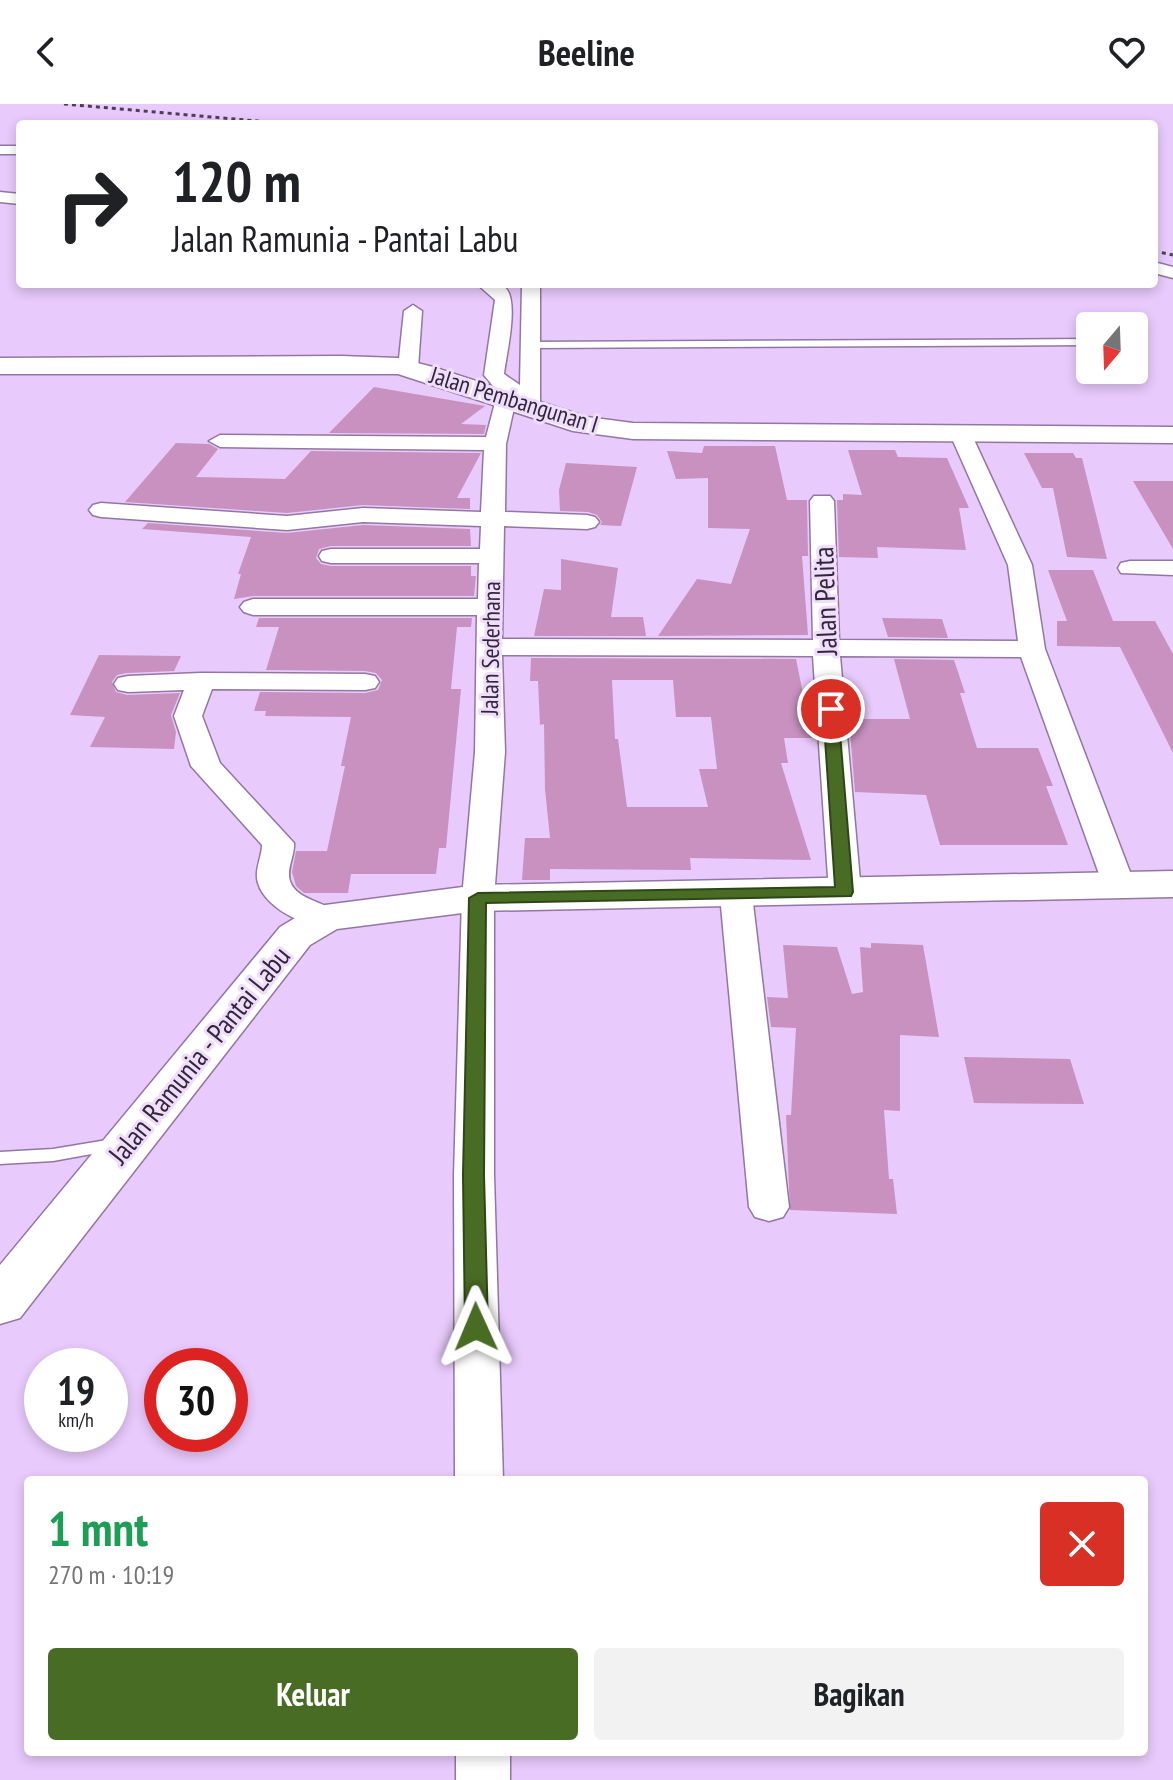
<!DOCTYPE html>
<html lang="id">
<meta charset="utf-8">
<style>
:root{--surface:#fff;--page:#f2f2f2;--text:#202124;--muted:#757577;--accent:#496c24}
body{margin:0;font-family:"PT Sans Narrow",sans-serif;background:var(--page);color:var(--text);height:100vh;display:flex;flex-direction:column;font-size:30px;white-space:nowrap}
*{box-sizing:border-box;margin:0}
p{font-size:26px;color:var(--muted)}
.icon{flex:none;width:44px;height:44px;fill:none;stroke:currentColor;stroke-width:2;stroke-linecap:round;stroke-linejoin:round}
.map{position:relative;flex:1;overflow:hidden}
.details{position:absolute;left:24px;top:1372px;width:1124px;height:280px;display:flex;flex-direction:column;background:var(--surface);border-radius:8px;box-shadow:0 4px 12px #0003}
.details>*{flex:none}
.top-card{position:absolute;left:16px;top:16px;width:1142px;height:168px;border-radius:8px;box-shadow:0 4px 12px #0003;background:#fff;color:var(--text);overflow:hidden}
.needle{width:52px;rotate:199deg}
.fabs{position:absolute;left:1076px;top:208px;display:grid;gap:16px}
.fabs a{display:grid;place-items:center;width:72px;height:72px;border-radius:8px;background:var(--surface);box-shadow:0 4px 12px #0003;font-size:40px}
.speed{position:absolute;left:24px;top:1244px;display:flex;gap:16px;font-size:40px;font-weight:700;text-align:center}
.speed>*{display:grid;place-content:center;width:104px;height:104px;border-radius:50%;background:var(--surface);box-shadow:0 4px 12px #0003;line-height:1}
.speed small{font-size:20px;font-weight:400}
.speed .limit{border:12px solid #d22;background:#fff;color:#111}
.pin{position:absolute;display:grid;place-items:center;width:68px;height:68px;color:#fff;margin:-34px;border:4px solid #fff;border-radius:50%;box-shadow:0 2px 8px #0007}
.me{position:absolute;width:88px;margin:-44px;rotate:359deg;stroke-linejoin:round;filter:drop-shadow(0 0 6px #0008)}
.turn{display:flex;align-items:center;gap:28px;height:168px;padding:0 24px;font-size:36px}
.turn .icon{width:104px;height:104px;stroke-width:2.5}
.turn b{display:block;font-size:56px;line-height:68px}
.round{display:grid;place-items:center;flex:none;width:84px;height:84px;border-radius:8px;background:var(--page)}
.overview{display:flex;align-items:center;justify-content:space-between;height:136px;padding:0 24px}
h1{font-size:48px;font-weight:700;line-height:60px;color:#1e9e55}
.action{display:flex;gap:16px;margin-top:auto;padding:16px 24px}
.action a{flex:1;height:92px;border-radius:8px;background:var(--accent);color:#fff;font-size:32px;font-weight:700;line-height:92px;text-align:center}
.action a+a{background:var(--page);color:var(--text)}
header{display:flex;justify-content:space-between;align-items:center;height:104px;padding:0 24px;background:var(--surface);font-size:36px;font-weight:700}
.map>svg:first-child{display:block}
</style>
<header><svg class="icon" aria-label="back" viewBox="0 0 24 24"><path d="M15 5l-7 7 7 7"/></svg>Beeline<svg class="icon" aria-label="heart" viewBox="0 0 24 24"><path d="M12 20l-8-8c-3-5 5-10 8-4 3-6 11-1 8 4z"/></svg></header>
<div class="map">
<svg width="1173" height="1676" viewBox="0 0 1173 1676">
<rect width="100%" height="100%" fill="#e8cafc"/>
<!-- building -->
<g fill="#c891c0" fill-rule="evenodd">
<path d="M 374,283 L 485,302 L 461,320 L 486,321 L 484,330 L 329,329 Z"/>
<path d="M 176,339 L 209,340 L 218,345 L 196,373 L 285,375 L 311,347 L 481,349 L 457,394 L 470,394 L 470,405 L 363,401 L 287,409 L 125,398 Z"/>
<path d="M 704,342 L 775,342 L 787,396 L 807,396 L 808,452 L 802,452 L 808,531 L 658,532 L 697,475 L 731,480 L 750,425 L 708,424 L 708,374 L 676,375 L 667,347 L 702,349 Z"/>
<path d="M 848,346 L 895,346 L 898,353 L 947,354 L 969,404 L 959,404 L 966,446 L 877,443 L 878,454 L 839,453 L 837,396 L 843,396 L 843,390 L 862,391 Z"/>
<path d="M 1024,349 L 1073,349 L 1076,354 L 1082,354 L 1107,455 L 1067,453 L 1053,384 L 1042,384 Z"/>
<path d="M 566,359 L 637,363 L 621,422 L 600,421 L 602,418 L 597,411 L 588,408 L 560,407 L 559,386 Z"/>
<path d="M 1133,377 L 1173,377 L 1173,445 Z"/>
<path d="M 148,419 L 287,429 L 363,421 L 470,425 L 471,442 L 331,442 L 319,445 L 316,454 L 321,460 L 331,462 L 471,462 L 471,472 L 476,472 L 474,492 L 253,492 L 234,495 L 241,470 L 238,470 L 251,433 L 142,425 Z"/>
<path d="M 561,455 L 618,464 L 611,513 L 643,513 L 646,532 L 534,532 L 544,485 L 561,486 Z"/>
<path d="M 1048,466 L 1093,466 L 1113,517 L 1155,517 L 1173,550 L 1173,649 L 1120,543 L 1057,542 L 1057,517 L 1067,517 Z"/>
<path d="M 259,514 L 472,514 L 471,523 L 457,523 L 451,585 L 461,585 L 446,744 L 439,744 L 436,770 L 351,770 L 348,789 L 304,789 L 296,782 L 292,768 L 296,747 L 327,747 L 345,662 L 341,662 L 351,613 L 265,612 L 266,607 L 254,607 L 260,588 L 365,589 L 378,586 L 382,576 L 376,569 L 365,567 L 266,566 L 279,523 L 256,523 Z"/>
<path d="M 882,514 L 942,515 L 948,534 L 888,533 Z"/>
<path d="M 99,551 L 181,552 L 174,567 L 127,569 L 117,571 L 112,578 L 116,588 L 127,591 L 180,589 L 171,611 L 176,628 L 174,645 L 90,643 L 105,613 L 70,611 Z"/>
<path d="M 531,554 L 796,555 L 812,634 L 784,634 L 788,659 L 781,659 L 811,756 L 690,754 L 691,766 L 550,765 L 550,776 L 522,776 L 525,734 L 550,734 L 545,685 L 544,620 L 540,621 L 538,577 L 530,577 ZM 612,576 L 673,576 L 676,613 L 711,613 L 717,665 L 699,665 L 708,703 L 627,703 L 618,635 L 615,635 Z"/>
<path d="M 894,555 L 954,556 L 965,589 L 960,589 L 977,644 L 1038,644 L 1053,682 L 1046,682 L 1068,741 L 940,741 L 926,691 L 855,688 L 849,615 L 910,615 Z"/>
<path d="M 871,839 L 923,841 L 939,933 L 900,931 L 900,1007 L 884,1006 L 889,1075 L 893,1075 L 897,1110 L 790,1106 L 786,1011 L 791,1011 L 796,924 L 771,923 L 767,893 L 788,894 L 783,841 L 837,843 L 852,890 L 863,888 L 860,843 L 871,844 Z"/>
<path d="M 964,953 L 1070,955 L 1084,1000 L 974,999 Z"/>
</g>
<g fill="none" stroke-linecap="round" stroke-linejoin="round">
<defs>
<g id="service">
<path d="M 1090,235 L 1090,241 L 530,244 L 525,241 L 530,238 Z"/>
<path d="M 119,1034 L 125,1036 L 128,1040 L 125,1044 L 53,1057 L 0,1060 L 0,1048 L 53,1045 Z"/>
</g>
<g id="minor">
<rect x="0" y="42" width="20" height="8"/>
<path d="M 0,88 L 20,90 L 20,100 L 0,98 Z"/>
<path d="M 1154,158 L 1173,163 L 1173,174 L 1154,169 Z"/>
<path d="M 477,180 C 485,180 496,178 503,182 C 521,192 506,251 504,270 L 520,281 L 522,180 L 540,180 L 540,304 L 530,310 L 523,308 L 520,297 L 516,295 L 506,340 L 505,408 L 587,411 L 595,413 L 599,418 L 595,423 L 587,425 L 504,422 L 502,535 L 813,536 L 810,397 L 814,392 L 830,392 L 834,397 L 839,536 L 1018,537 L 1008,461 L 950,330 L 961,324 L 969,325 L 1032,461 L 1045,545 L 1135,781 L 1131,788 L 1119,791 L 1107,788 L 1103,781 L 1021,553 L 840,552 L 861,788 L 857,795 L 845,798 L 833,795 L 829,788 L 813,552 L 502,551 L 505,648 L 494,794 L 494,1071 L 503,1376 L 455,1376 L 454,1071 L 462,794 L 475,648 L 477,511 L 253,511 L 244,508 L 240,503 L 244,498 L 253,495 L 478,495 L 479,459 L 331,459 L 322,457 L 319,452 L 322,447 L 331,445 L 480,445 L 481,422 L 363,418 L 287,426 L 101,413 L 93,411 L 89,406 L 93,401 L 101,399 L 287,412 L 363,404 L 481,408 L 484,346 L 220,343 L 209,337 L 220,331 L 486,333 L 496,295 L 505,289 L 493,282 L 484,271 L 495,196 Z"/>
<path d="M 413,201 L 422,207 L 418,264 L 408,270 L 398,264 L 404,207 Z"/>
<path d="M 1130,457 L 1173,457 L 1173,471 L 1121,469 L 1118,464 L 1121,459 Z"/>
<path d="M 201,569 L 365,570 L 375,572 L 379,578 L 375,584 L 365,586 L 212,585 L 202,612 L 220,659 L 294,739 C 295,752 286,765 290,777 C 297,798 330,797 342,814 L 337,821 C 311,827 266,806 258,779 C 254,766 262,753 262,741 L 191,662 L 174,612 L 184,586 L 128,588 L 118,586 L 114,580 L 118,574 L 128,572 Z"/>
<path d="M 736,781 L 748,784 L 752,791 L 789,1103 L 783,1113 L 769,1117 L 755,1113 L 749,1103 L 720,791 L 724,784 Z"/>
<rect x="456" y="1648" width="54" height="28"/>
</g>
<g id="secondary">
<path d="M 341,252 L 398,254 L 433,263 L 587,313 L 633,319 L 1173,323 L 1173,339 L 633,335 L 573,327 L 398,270 L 0,270 L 0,254 Z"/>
<path d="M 1173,767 L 1173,793 L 478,807 L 337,825 L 310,841 L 20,1214 L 0,1220 L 0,1161 L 280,823 L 310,805 L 325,801 L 478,781 Z"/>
</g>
</defs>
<!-- service casing -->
<use href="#service" stroke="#9276a4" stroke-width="3"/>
<!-- minor casing -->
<use href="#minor" stroke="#9276a4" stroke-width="3"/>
<!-- secondary casing -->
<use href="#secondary" stroke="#9276a4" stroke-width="3"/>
<!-- service -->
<use href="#service" fill="#fff" fill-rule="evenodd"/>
<!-- minor -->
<use href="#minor" fill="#fff" fill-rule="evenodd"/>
<!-- secondary -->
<use href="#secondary" fill="#fff" fill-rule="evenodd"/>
<!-- rail -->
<g stroke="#4d3f57" stroke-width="3" stroke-dasharray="4 4" stroke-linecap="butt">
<path d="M 64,0 L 291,20"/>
<path d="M 1154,147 L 1173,151"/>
</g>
</g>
<!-- route -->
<path fill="#496c24" stroke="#2f4617" stroke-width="2" d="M 831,600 L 838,605 L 853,788 L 851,792 L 486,799 L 484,1071 L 488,1223 L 484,1230 L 476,1232 L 468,1230 L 465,1223 L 463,1071 L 469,794 L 478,789 L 835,783 L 823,605 Z"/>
<g text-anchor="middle" stroke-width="6" stroke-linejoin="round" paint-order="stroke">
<!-- far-street labels -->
<g font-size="24" fill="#32263a" stroke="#efddfb">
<text transform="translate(514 296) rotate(17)" y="8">Jalan Pembangunan I</text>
<text transform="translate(491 544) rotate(-89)" y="8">Jalan Sederhana</text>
</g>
<!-- street labels -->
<g font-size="28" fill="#32263a" stroke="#efddfb">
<text transform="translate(825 497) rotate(-92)" y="10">Jalan Pelita</text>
<text transform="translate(199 951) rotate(-51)" y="10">Jalan Ramunia - Pantai Labu</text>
</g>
</g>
</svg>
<div class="fabs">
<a><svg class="needle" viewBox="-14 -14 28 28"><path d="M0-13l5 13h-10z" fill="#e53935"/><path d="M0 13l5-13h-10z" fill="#757577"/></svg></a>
</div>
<div class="speed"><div>19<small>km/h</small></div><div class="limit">30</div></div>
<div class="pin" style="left:831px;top:605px;background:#d93025"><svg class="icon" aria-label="arrive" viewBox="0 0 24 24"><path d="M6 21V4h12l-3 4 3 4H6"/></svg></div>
<svg class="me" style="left:476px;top:1223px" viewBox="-20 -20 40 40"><path d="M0-17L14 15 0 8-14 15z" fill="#496c24" stroke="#fff" stroke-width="4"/></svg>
<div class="top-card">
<div class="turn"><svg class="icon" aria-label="right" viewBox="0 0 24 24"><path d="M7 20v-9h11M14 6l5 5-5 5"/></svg><div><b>120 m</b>Jalan Ramunia - Pantai Labu</div></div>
</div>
<section class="details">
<div class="overview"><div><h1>1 mnt</h1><p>270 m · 10:19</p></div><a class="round" style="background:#d93025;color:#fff"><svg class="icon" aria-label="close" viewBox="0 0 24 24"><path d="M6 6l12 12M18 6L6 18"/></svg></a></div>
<div class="action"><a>Keluar</a><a>Bagikan</a></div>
</section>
</div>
